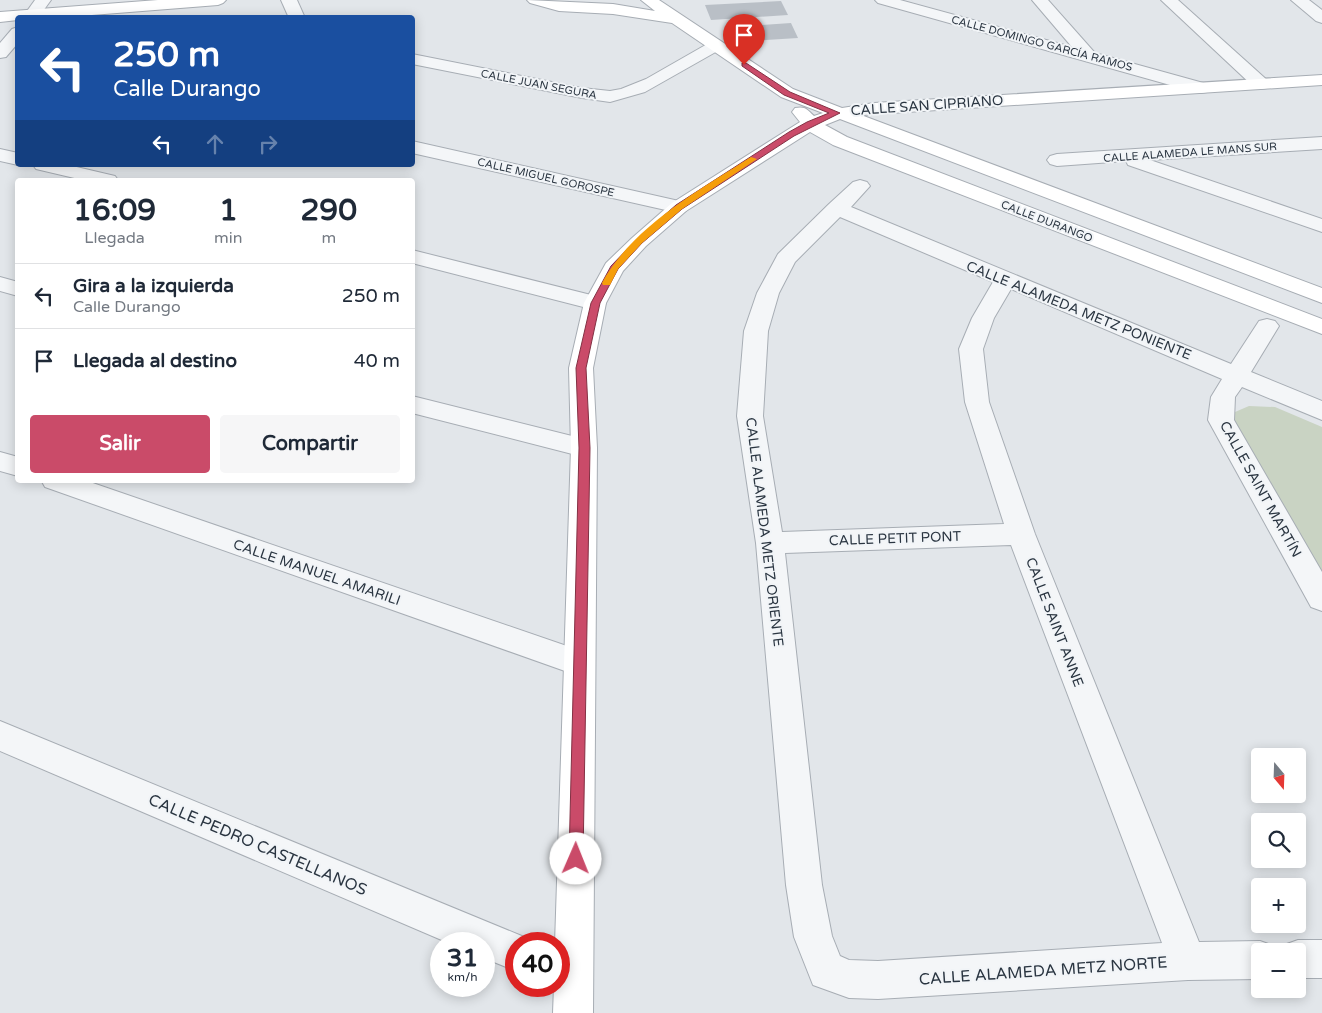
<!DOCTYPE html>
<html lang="es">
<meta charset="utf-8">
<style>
:root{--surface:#fff;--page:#f6f6f7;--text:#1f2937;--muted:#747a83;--line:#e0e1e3;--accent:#ca4b69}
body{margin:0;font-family:"Varela Round",sans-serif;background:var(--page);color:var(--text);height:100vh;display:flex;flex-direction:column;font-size:19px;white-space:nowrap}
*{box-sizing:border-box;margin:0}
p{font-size:16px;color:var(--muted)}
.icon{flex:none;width:28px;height:28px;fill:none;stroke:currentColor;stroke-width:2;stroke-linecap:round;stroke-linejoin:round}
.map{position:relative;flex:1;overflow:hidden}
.details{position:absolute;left:15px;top:178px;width:400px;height:305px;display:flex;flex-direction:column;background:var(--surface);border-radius:5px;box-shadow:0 2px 12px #0003}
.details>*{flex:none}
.top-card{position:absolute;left:15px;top:15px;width:400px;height:152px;border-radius:5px;box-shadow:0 2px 12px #0003;background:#1a4fa0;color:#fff;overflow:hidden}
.needle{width:32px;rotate:161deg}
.buttons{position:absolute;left:1251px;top:748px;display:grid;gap:10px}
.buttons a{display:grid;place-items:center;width:55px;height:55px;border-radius:5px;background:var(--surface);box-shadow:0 2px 12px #0003;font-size:25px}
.speed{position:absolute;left:430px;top:932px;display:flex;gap:10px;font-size:25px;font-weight:700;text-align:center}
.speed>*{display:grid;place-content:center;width:65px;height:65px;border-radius:50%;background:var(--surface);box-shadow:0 2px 12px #0003;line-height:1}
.speed small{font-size:12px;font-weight:400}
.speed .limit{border:8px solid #d22;background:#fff;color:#111}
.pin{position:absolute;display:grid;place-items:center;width:42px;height:42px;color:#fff;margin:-51px -21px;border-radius:50% 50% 50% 0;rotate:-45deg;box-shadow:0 0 5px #0007}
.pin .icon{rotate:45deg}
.me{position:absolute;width:55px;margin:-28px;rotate:1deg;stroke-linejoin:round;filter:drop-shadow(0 0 4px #0008)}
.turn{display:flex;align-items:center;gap:18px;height:105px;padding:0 15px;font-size:22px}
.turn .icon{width:65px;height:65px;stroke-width:2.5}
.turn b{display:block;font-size:35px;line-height:42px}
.lanes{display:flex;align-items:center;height:48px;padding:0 15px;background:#0003;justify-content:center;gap:25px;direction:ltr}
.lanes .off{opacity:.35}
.eta{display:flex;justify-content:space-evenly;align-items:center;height:85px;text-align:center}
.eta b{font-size:30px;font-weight:700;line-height:35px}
.button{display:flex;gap:10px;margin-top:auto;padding:10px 15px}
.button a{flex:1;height:58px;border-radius:5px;background:var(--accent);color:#fff;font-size:20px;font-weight:700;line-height:58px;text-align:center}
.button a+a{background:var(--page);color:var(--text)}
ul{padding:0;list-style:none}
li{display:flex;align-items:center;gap:15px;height:65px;padding:0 15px;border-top:1px solid var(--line)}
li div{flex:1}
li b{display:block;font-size:19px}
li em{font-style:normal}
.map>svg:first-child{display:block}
</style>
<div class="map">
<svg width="1322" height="1013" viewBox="0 0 1322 1013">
<rect width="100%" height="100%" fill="#e2e6ea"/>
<!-- green -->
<path fill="#c9d3c3" d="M 1249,406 L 1275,407 L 1322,427 L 1322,573 L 1228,415 Z"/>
<!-- building -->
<g fill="#b9bfc6">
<path d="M 781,1 L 788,15 L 711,20 L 705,5 Z"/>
<path d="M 791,23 L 798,38 L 737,42 L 731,27 Z"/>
</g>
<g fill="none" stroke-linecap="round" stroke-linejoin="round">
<defs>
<g id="street">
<path d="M 35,0 L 51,0 L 38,18 L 22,18 Z"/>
<path d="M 281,0 L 297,0 L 305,18 L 289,18 Z"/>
<path d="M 875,0 L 900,0 L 1072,47 L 1032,0 L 1048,0 L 1095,53 L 1207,84 L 1210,88 L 1207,92 L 1201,93 L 1195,92 L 878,3 Z"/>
<path d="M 1161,0 L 1178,0 L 1267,80 L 1270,84 L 1267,88 L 1261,89 L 1255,88 Z"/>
<path d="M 1291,0 L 1309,0 L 1322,10 L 1322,23 L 1316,21 Z"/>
<path d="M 18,27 L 18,43 L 6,57 L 0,58 L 0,43 L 12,29 Z"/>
<path d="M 715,41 L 721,43 L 723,46 L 721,49 L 645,92 L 610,102 L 582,98 L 412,64 L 412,54 L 582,88 L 610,91 L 621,89 L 646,79 L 709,43 Z"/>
<path d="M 1322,137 L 1322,149 L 1150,160 L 1322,219 L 1322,232 L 1128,165 L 1126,161 L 1057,166 L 1050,164 L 1047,160 L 1050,156 L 1057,154 Z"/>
<path d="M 412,141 L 679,201 L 686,203 L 689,207 L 686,211 L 679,213 L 412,153 Z"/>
<path d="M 0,149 L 18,153 L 18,165 L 0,161 Z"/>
<path d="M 33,165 L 68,165 L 115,176 L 118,180 L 83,180 L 36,169 Z"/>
<path d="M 860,180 L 867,182 L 870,186 L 851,207 L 1231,364 L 1259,321 L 1267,319 L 1275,321 L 1279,326 L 1251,372 L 1322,401 L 1322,420 L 1242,387 L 1235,397 L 1234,420 L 1322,572 L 1322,611 L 1311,607 L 1208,420 L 1211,397 L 1222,379 L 1011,289 L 994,318 L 983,349 L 989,402 L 1035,534 L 1199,942 L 1260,941 L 1274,946 L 1276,951 L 1260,951 L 1260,979 L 1188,980 L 878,999 L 849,998 L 813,985 L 794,937 L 786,885 L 756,543 L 737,416 L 744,331 L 757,293 L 778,254 L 829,204 L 853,182 ZM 840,217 L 993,282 L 972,318 L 959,349 L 965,402 L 1004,524 L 782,532 L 763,416 L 768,331 L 779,293 L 795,262 ZM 1011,545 L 1162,943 L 878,961 L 849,960 L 840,956 L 832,936 L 822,885 L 785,553 Z"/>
<path d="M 412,250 L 603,298 L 606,303 L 603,308 L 595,310 L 412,263 Z"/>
<path d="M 0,277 L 18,282 L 18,296 L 0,291 Z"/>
<path d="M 412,396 L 584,439 L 593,441 L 597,448 L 593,455 L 584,457 L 412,413 Z"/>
<path d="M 0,452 L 18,457 L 18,476 L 0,471 Z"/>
<path d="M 41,480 L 84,480 L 590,654 L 595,663 L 590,672 L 579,676 L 45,487 Z"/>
<path d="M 0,721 L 529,939 L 532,944 L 516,944 L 516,971 L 484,958 L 484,944 L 451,944 L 0,751 Z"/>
<path d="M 1298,940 L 1322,940 L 1322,978 L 1298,978 L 1298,951 L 1282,951 L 1284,945 Z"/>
</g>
<g id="secondary">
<path d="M 158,0 L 226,0 L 223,3 L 218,5 L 54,18 L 18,18 L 18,20 L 0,22 L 0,12 Z"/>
<path d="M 527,0 L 613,4 L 655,11 L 641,0 L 659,0 L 793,89 L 842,108 L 874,103 L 1322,75 L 1322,85 L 861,115 L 1322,288 L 1322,303 L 840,119 L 825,125 L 847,137 L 1322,319 L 1322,334 L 833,145 L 810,132 L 686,211 L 646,246 L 623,271 L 606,303 L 593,368 L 597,448 L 593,1013 L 553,1013 L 554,986 L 559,986 L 559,944 L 555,944 L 571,448 L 569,368 L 584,303 L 606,263 L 632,238 L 672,203 L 800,122 L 792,112 L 795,108 C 805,106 807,109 814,116 L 823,113 L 781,97 L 672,23 L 613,14 L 559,11 L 530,3 Z"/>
</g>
</defs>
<!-- street casing -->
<use href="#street" stroke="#a7adb4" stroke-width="2"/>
<!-- secondary casing -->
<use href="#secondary" stroke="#a7adb4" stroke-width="2"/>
<!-- street -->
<use href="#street" fill="#f4f6f8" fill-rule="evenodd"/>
<!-- secondary -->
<use href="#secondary" fill="#fff" fill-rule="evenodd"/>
</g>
<!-- route -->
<path fill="#ca4b69" stroke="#833144" d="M 742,63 L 746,63 L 790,92 L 840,113 L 794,136 L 682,209 L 642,243 L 618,269 L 600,303 L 586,368 L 590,448 L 583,859 L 581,864 L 576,866 L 571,864 L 569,859 L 579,448 L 576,368 L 591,303 L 611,266 L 636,240 L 676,205 L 789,132 L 807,122 L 829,113 L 784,95 L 742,66 Z"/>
<!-- slow -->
<path fill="#f59e0b" d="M 751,157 L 757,159 L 682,209 L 642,243 L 618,269 L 610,285 L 603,285 L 602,283 C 633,226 698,191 751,157 Z"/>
<g text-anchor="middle" stroke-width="4" stroke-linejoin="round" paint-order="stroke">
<!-- far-street labels -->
<g font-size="11" fill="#2a3541" stroke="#f1f4f7">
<text transform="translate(1042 43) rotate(15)" y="4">CALLE DOMINGO GARCÍA RAMOS</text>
<text transform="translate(539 84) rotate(11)" y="4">CALLE JUAN SEGURA</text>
<text transform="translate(1190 152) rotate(-4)" y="4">CALLE ALAMEDA LE MANS SUR</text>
<text transform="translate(546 177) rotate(13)" y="4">CALLE MIGUEL GOROSPE</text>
<text transform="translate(1047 221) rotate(21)" y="4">CALLE DURANGO</text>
</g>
<!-- street labels -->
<g font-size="14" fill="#2a3541" stroke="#f1f4f7">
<text transform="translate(927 105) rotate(-4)" y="5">CALLE SAN CIPRIANO</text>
<text transform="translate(1079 310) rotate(22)" y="5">CALLE ALAMEDA METZ PONIENTE</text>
<text transform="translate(1261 489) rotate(61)" y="5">CALLE SAINT MARTÍN</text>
<text transform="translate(765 532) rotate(83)" y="5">CALLE ALAMEDA METZ ORIENTE</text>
<text transform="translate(895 538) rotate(-2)" y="5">CALLE PETIT PONT</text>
<text transform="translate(317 572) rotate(19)" y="5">CALLE MANUEL AMARILI</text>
<text transform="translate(1055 622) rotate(69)" y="5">CALLE SAINT ANNE</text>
</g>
<!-- near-street labels -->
<g font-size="16" fill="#2a3541" stroke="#f1f4f7">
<text transform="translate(258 844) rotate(23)" y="6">CALLE PEDRO CASTELLANOS</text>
<text transform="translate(1043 970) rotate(-4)" y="6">CALLE ALAMEDA METZ NORTE</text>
</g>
</g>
</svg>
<div class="buttons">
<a><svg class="needle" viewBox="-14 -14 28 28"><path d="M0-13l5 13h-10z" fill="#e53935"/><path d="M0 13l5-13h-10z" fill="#747a83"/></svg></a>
<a><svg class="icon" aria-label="search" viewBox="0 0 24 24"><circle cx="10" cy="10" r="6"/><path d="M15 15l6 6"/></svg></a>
<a>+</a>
<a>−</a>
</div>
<div class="speed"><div>31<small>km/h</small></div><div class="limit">40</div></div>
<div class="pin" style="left:744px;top:65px;background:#d93025"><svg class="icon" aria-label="arrive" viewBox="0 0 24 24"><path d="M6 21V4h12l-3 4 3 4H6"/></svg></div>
<svg class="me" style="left:576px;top:859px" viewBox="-20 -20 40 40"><circle r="19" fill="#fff"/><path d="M0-13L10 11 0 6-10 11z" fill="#ca4b69"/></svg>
<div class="top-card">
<div class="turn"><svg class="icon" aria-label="left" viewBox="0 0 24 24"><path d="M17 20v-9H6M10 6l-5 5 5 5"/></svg><div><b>250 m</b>Calle Durango</div></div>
<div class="lanes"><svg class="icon" aria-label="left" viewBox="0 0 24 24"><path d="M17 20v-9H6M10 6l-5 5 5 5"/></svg><svg class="icon off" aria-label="ahead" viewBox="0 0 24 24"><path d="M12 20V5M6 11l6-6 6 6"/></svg><svg class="icon off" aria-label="right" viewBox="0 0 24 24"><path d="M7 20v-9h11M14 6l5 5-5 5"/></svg></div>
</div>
<section class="details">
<div class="eta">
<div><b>16:09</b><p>Llegada</p></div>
<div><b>1</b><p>min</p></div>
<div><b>290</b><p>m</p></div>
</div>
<ul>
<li><svg class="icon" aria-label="left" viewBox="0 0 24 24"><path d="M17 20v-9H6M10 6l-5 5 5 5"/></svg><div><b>Gira a la izquierda</b><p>Calle Durango</p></div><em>250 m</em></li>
<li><svg class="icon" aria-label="arrive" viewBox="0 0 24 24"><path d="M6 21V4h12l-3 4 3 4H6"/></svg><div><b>Llegada al destino</b></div><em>40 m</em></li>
</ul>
<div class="button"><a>Salir</a><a>Compartir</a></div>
</section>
</div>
